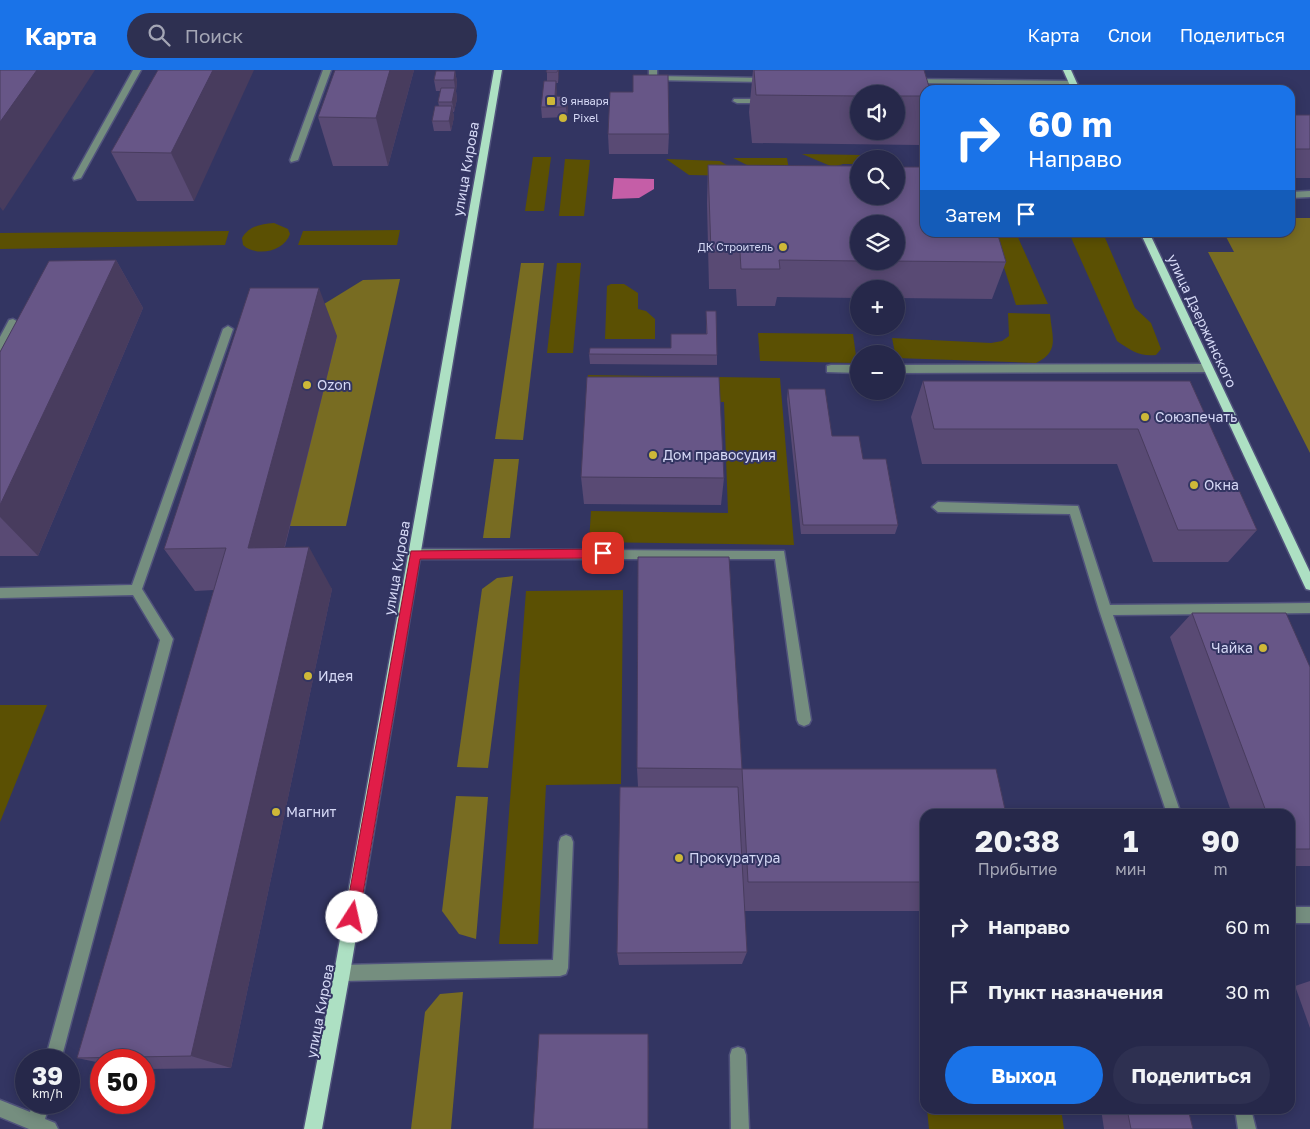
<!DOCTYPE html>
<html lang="ru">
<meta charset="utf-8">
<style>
:root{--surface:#26284a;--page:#2e3051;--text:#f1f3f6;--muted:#a4a6b5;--line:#424462;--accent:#1a73e8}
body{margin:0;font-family:"Golos Text",sans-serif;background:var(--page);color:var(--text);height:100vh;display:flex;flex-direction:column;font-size:19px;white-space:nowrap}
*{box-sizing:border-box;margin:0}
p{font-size:16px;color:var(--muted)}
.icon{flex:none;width:28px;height:28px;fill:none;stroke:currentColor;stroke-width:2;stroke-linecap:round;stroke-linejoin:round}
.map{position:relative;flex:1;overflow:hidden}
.sheet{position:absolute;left:920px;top:739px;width:375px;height:305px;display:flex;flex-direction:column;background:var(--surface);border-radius:15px;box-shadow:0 2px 12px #0003,0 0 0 1px var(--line)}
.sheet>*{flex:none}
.guide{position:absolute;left:920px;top:15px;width:375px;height:152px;border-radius:15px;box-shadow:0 2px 12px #0003,0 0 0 1px var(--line);background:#1a73e8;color:#fff;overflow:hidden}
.buttons{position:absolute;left:850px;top:15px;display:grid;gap:10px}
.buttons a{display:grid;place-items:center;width:55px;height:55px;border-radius:50%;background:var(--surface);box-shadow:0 2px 12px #0003,0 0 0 1px var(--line);font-size:25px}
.speed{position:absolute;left:15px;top:979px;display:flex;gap:10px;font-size:25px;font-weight:700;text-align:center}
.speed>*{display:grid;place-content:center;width:65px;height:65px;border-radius:50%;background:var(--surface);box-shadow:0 2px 12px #0003,0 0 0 1px var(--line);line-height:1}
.speed small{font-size:12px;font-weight:400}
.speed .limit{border:8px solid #d22;background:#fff;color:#111}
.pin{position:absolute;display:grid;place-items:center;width:42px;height:42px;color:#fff;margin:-21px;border-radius:10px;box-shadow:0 2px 8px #0006}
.me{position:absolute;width:55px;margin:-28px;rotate:10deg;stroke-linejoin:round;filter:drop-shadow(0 0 4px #0008)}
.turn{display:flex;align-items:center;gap:18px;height:105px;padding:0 25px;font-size:22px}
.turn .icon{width:65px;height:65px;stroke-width:2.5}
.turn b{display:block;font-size:35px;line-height:42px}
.then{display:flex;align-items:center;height:48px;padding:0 25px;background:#0003;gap:10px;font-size:19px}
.eta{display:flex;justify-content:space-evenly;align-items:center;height:85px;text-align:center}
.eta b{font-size:30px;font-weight:700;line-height:35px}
.action{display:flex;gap:10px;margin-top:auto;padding:10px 25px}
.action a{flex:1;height:58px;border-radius:30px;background:var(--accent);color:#fff;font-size:20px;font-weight:700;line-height:58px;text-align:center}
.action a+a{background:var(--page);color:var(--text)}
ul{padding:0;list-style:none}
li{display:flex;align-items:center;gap:15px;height:65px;padding:0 25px}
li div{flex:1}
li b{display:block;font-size:19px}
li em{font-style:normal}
header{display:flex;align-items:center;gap:30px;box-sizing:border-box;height:70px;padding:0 25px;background:var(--accent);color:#fff}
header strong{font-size:24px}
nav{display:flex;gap:28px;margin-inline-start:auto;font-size:18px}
.search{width:350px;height:45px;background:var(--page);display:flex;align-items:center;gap:12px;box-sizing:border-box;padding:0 18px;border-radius:28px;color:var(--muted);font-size:19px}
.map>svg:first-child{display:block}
</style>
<header>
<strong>Карта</strong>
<div class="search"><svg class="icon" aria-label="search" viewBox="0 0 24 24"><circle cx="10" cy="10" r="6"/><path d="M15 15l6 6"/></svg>Поиск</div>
<nav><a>Карта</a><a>Слои</a><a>Поделиться</a></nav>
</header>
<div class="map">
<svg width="1310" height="1059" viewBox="0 0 1310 1059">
<rect width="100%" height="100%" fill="#333562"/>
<!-- green -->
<g fill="#5b5003">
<path d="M 802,84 L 861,85 L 861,89 L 859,89 L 859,94 L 843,94 L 833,97 Z"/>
<path d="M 533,87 L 551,87 L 544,141 L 525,141 Z"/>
<path d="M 733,88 L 787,88 L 790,106 L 769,106 Z"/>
<path d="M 565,89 L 590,90 L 584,146 L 559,146 Z"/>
<path d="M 666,89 L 720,91 L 745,106 L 689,105 Z"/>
<path d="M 274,153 L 288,159 L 290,164 C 284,182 256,187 243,175 L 242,168 C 249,156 261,154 274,153 Z"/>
<path d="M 400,160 L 397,175 L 298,175 L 303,161 Z"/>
<path d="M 229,161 L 225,175 L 0,179 L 0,163 Z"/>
<path d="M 993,163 L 1016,163 L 1048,234 L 1016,235 Z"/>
<path d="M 1069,163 L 1103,163 L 1135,238 L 1151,253 L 1161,279 L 1156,285 C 1140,287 1130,280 1117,271 Z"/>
<path d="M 557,193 L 581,193 L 573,283 L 547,283 Z"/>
<path d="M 611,214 L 624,214 L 638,223 L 638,239 L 646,241 L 655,249 L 655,269 L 605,269 L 607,216 Z"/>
<path d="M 1008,243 L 1050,244 C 1052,267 1060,282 1036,293 L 896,288 L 892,268 L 991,273 L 1002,271 L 1009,266 Z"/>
<path d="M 758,263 L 853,264 L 857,293 L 760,291 Z"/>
<path d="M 588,305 L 780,308 L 794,475 L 589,472 L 591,441 L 728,443 L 724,332 L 586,330 Z"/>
<path d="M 623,520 L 621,714 L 546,715 L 538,874 L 499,874 L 526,521 Z"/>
<path d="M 0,635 L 47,635 L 0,752 Z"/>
<path d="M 927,1039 L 1061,1039 L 1064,1059 L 929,1059 Z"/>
</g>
<!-- forest -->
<g fill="#786c22">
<path d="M 1290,148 L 1310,148 L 1310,383 L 1208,182 L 1234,182 L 1224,163 L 1290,162 Z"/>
<path d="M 521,193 L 544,193 L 523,370 L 495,369 Z"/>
<path d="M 400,209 L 346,456 L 290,456 L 272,266 L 363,210 Z"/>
<path d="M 494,389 L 519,389 L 510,468 L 483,468 Z"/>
<path d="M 513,506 L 488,698 L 457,697 L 482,519 L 497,508 Z"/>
<path d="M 456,726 L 488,727 L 476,869 L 459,864 L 442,841 Z"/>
<path d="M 463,922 L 451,1059 L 411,1059 L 425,942 L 440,924 Z"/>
</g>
<!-- water -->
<path fill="#c55ea7" d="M 614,108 L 654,109 L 654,119 L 639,128 L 612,129 Z"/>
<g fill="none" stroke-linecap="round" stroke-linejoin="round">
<defs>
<g id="minor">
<path d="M 133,0 L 141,0 L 81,108 L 74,110 L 73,108 Z"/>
<path d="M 323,0 L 331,0 L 298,90 L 291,92 L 290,90 Z"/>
<path d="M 649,0 L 657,0 L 657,6 L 768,8 L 772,10 L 768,12 L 653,10 L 649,8 Z"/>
<path d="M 907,9 L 1073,11 L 1077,13 L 1073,15 L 910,13 L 907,13 Z"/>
<path d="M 734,29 L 766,29 L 770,31 L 766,33 L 737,33 L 733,31 Z"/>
<path d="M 1310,121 L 1310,127 L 1290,128 L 1290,122 Z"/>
<path d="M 13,249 L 18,252 L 4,280 L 0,281 L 0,267 L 9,250 Z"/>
<path d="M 228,256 L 233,259 L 142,519 L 173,569 L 61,990 L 45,990 L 160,570 L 133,525 L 0,528 L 0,518 L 132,515 L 223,259 Z"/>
<path d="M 1208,294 L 1213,298 L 1208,302 L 896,303 L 896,295 Z"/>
<path d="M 831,295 L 859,295 L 859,303 L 827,302 L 827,296 Z"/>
<path d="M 938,432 L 1078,436 L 1110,535 L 1310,533 L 1310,543 L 1113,545 L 1181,744 L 1167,744 L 1099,540 L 1070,444 L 938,442 L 932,437 Z"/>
<path d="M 415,479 L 784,481 L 811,650 L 809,654 L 804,656 L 799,654 L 797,650 L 775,489 L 415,489 L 411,487 L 409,484 L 411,481 Z"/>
<path d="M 566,765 L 571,767 L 573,772 L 568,898 L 566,904 L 560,906 L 342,911 L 336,909 L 334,903 L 336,897 L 342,895 L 553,890 L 559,772 L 561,767 Z"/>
<rect x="1290" y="837" width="20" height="16"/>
<path d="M 738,977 L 744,979 L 746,985 L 749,1059 L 731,1059 L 730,985 L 732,979 Z"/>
<path d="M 0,1030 L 30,1042 L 33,1032 L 50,1032 L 45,1049 L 55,1053 L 58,1059 L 29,1059 L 0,1047 Z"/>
<path d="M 1235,1039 L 1251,1039 L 1256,1059 L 1238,1059 Z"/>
</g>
<g id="major">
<path d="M 494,0 L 502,0 L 350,903 L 322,1059 L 304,1059 L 334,903 Z"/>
<path d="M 1063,0 L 1071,0 L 1080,20 L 1072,20 Z"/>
<path d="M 1140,162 L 1149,162 L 1310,502 L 1310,520 L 1306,519 L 1304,515 Z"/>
</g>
</defs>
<!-- minor casing -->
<use href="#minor" stroke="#50527c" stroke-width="3"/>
<!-- major casing -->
<use href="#major" stroke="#50527c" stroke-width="3"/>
<!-- minor -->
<use href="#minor" fill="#758e7f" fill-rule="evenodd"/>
<!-- major -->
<use href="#major" fill="#ade0c3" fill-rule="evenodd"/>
</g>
<!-- wall -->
<g fill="#594a74" fill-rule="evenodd">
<path d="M 158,0 L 194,131 L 137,131 L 111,82 Z"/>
<path d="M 414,0 L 388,96 L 333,96 L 318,47 Z"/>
<path d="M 547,0 L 559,0 L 558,13 L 556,13 L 556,26 L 567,27 L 568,37 L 567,47 L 542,48 L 541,37 L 547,11 Z"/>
<path d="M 753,0 L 924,0 L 925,53 L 919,75 L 752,73 L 749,42 ZM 859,24 L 896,24 L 896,61 L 859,61 Z"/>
<path d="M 455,1 L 457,12 L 456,21 L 457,29 L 454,42 L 453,42 L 454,47 L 451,61 L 434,61 L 432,51 L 439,36 L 438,32 L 441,21 L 436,21 L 434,10 Z"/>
<path d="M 1130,15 L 1188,20 L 1128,20 Z"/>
<rect x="1290" y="45" width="20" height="63"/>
<path d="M 608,64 L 669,64 L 668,84 L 609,84 Z"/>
<path d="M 708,95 L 1006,192 L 992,229 L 896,228 L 896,219 L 859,219 L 859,228 L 777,227 L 775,236 L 737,236 L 736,219 L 709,219 L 707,133 Z"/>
<path d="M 116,190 L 143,238 L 38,486 L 0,486 L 0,282 Z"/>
<path d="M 706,241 L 717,285 L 717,295 L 590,294 L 589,284 L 671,278 L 706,264 Z"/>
<path d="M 337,266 L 285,477 L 332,519 L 231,998 L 144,999 L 144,990 L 101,990 L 101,993 L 77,988 L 214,520 L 195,521 L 164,479 Z"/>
<path d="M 923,311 L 1190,311 L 1257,460 L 1228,492 L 1153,492 L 1117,394 L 922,394 L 911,347 Z"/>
<path d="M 788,319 L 832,366 L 863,389 L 898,455 L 895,464 L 801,464 L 787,329 Z"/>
<path d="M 581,407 L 724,408 L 721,435 L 584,434 Z"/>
<path d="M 1192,543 L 1310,597 L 1310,796 L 1290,796 L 1290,744 L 1232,744 L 1170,567 Z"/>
<path d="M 637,698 L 742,699 L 925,744 L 925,841 L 744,841 L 747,882 L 742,894 L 619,895 L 617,883 L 638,717 Z"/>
<path d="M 1310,911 L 1310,958 L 1295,916 Z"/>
<path d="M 1101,1039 L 1188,1039 L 1193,1059 L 1104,1059 Z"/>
</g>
<!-- shaded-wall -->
<g fill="#483c5e">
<path d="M 37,0 L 95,0 L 3,141 L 0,137 L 0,52 Z"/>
<path d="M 213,0 L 254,0 L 194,131 L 171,83 Z"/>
<path d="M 390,0 L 414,0 L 388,96 L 376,48 Z"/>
<path d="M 558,0 L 559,0 L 559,4 L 558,13 Z"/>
<path d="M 455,1 L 457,12 L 456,21 L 457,29 L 454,42 L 452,32 L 455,18 L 454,10 Z"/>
<path d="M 556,11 L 557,22 L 556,37 L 555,26 Z"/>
<path d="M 567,27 L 568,37 L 567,47 L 566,37 Z"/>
<path d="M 452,36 L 454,47 L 451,61 L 449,51 Z"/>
<path d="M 116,190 L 143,238 L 38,486 L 0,447 L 0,435 Z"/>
<path d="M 319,218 L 337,266 L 274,519 L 248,478 Z"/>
<path d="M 309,477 L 332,519 L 231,998 L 191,986 Z"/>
<path d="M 648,964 L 649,978 L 648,1059 Z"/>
</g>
<!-- building -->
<g fill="#675687" stroke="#483c5e">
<path d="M 0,0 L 37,0 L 0,52 Z"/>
<path d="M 158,0 L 213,0 L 171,83 L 111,82 Z"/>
<path d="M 335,0 L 390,0 L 376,48 L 318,47 Z"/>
<path d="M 547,0 L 558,0 L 557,2 L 546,2 Z"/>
<path d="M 754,0 L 924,0 L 930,20 L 925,20 L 925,26 L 896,26 L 896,24 L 859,24 L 859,26 L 756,25 Z"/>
<path d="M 436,1 L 455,1 L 454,10 L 434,10 Z"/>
<path d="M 633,5 L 668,5 L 669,64 L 608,64 L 610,22 L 633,22 Z"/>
<path d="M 544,11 L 556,11 L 555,26 L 567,27 L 566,37 L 541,37 Z"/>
<path d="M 1130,15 L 1184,15 L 1188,20 L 1133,20 Z"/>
<path d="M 441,18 L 455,18 L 452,32 L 438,32 Z"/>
<path d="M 435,36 L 452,36 L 449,51 L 432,51 Z"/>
<path d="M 1290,45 L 1310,45 L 1310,79 L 1291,79 L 1290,77 Z"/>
<path d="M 708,95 L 859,96 L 859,126 L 896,126 L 896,97 L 925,97 L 925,162 L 997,162 L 1006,192 L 887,191 L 896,191 L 896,154 L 859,154 L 859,191 L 779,190 L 780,199 L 741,199 L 740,182 L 711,182 Z"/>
<path d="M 116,190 L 0,435 L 0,282 L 49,191 Z"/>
<path d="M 250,218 L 319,218 L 248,478 L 309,477 L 191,986 L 77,988 L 226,478 L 164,479 Z"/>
<path d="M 706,241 L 716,241 L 717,285 L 589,284 L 590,278 L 671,278 L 671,264 L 707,264 Z"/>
<path d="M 587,307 L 719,307 L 724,408 L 581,407 Z"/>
<path d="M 923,311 L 1190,311 L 1257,460 L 1178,460 L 1138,359 L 934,359 Z"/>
<path d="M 788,319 L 825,319 L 832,366 L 859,366 L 863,389 L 886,389 L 898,455 L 803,455 Z"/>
<path d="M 638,487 L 729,487 L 742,699 L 637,698 Z"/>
<path d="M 1192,543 L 1286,543 L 1310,597 L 1310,779 L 1290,779 L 1290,744 L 1267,744 Z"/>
<path d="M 742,699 L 996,699 L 1006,744 L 925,744 L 925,812 L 748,812 Z"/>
<path d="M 620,717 L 738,717 L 747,882 L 617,883 Z"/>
<path d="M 539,964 L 648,964 L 648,1059 L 533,1059 Z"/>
<path d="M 1127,1039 L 1188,1039 L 1193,1059 L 1131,1059 Z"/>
</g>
<!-- route -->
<path fill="#e11d48" stroke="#92132f" d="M 603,479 L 608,483 L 603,488 L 420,489 L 359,847 L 357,852 L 352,854 L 347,852 L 345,847 L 411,481 Z"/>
<!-- markers -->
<g fill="#ceb838" stroke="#333562" stroke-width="2">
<rect x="546" y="26" width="10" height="10" rx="2.5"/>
<circle cx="563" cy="48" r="5"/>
<circle cx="783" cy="177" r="5"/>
<circle cx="307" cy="315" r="5"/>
<circle cx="1145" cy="347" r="5"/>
<circle cx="653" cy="385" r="5"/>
<circle cx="1194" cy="415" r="5"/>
<circle cx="1263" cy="578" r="5"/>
<circle cx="308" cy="606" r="5"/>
<circle cx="276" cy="742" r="5"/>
<circle cx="679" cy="788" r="5"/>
</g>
<g text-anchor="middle" stroke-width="4" stroke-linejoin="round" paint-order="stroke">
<!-- far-poi labels -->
<g font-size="11" fill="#d5d8f5" stroke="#333562" text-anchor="start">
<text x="561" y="35">9 января</text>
<text x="573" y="52">Pixel</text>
<text x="773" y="181" text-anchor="end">ДК Строитель</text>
</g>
<!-- street labels -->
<g font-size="14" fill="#d5d8f5" stroke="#333562">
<text transform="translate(466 99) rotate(-80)" y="5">улица Кирова</text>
<text transform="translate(1202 251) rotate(65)" y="5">улица Дзержинского</text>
<text transform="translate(397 498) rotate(-80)" y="5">улица Кирова</text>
<text transform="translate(320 941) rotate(-79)" y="5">улица Кирова</text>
</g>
<!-- poi labels -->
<g font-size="14" fill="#d5d8f5" stroke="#333562" text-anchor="start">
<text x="317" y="320">Ozon</text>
<text x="1155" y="352">Союзпечать</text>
<text x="663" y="390">Дом правосудия</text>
<text x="1204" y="420">Окна</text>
<text x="1253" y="583" text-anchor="end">Чайка</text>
<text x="318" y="611">Идея</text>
<text x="286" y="747">Магнит</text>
<text x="689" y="793">Прокуратура</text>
</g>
</g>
</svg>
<div class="buttons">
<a><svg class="icon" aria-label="sound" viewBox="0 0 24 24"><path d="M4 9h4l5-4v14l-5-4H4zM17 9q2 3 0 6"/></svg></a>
<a><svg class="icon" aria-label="search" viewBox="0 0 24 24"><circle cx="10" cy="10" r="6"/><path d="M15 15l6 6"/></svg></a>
<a><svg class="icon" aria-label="layers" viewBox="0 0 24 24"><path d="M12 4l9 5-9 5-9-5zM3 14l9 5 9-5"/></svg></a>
<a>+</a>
<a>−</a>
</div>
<div class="speed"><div>39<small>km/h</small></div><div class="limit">50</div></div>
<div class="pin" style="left:603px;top:483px;background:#d93025"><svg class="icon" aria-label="arrive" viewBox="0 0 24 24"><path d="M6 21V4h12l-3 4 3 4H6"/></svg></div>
<svg class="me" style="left:352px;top:847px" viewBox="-20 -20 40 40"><circle r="19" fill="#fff"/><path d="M0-13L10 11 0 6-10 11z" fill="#e11d48"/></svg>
<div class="guide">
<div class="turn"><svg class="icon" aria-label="right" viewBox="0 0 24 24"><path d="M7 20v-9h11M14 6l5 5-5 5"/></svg><div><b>60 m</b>Направо</div></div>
<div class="then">Затем<svg class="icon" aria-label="arrive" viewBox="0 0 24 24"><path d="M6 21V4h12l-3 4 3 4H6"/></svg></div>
</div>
<section class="sheet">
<div class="eta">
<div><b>20:38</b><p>Прибытие</p></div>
<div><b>1</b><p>мин</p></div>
<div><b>90</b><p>m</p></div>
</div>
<ul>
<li><svg class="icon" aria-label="right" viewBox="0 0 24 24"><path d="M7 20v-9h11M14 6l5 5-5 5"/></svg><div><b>Направо</b></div><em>60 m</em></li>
<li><svg class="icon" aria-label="arrive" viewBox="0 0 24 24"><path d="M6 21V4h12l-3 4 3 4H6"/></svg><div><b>Пункт назначения</b></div><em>30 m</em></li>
</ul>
<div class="action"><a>Выход</a><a>Поделиться</a></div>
</section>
</div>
